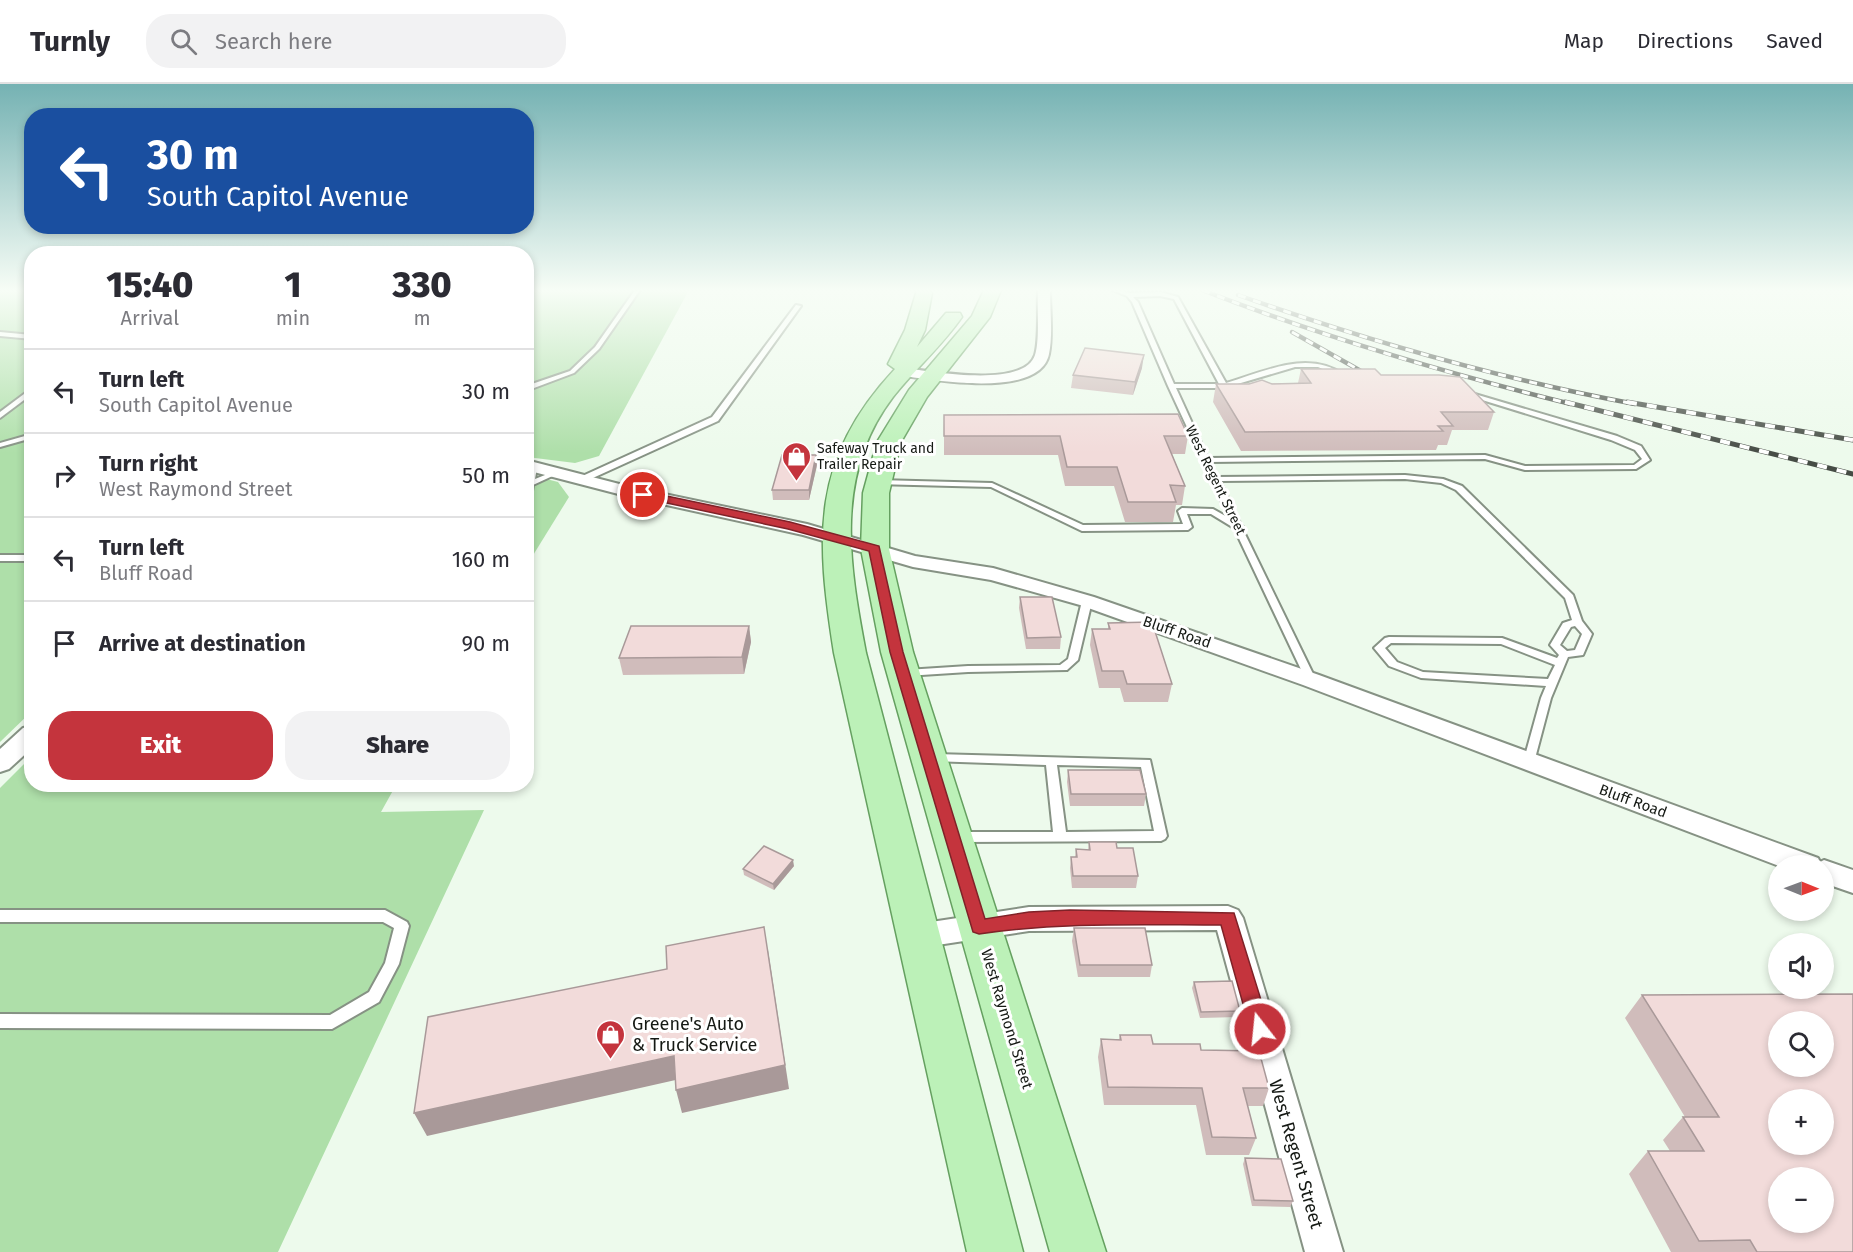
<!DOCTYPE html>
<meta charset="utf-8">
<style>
:root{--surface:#fff;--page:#f2f2f3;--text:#2b2b33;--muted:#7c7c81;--line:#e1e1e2;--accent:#c4343d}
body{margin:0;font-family:"Fira Sans",sans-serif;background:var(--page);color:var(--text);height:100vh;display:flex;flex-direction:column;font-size:22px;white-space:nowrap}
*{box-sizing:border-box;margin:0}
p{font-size:20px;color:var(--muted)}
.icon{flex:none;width:33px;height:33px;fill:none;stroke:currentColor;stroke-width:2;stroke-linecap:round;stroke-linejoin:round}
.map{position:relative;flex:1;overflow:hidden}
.details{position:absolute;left:24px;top:162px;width:510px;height:546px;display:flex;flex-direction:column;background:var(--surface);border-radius:24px;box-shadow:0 3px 9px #0003}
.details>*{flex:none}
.top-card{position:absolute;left:24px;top:24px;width:510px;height:126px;border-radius:24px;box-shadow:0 3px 9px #0003;background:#1a4fa0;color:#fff;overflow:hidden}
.needle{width:39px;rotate:91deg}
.tools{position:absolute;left:1768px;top:771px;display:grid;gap:12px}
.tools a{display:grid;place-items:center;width:66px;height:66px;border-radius:50%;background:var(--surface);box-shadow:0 3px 9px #0003;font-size:30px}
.pin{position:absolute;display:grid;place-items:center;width:51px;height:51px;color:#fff;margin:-26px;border:3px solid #fff;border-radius:50%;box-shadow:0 2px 6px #0007}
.me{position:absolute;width:66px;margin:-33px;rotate:344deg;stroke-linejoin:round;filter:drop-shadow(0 0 4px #0008)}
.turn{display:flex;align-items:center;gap:21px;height:126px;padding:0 24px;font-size:27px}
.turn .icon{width:78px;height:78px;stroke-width:2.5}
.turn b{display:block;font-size:42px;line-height:51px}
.eta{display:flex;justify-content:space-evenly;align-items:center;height:102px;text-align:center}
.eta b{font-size:36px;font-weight:800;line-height:42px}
.cta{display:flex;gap:12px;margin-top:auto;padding:12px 24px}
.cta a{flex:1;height:69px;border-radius:24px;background:var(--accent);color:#fff;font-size:24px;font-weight:800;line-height:69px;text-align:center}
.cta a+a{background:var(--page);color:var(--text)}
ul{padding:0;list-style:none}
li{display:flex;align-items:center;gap:18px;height:84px;padding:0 24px;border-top:2px solid var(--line)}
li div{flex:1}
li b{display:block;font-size:22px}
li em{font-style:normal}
header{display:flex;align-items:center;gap:36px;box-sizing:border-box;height:84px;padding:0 30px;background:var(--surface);border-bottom:2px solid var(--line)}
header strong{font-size:28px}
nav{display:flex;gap:33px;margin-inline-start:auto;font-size:21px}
.search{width:420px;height:54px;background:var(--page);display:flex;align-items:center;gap:15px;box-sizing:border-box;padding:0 21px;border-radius:24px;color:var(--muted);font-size:22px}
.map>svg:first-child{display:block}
</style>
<header>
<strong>Turnly</strong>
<div class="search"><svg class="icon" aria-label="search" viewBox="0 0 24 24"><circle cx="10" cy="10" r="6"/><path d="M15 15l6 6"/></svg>Search here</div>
<nav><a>Map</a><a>Directions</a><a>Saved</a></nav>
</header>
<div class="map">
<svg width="1853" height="1168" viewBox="0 0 1853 1168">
<rect width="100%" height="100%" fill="#edfaec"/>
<!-- green -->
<g fill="#aedfa9">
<path d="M 0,206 L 31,206 L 31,628 L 0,658 Z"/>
<path d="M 526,206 L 689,206 L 599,372 L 575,379 L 527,373 Z"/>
<path d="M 527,390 L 558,398 L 569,413 L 527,481 Z"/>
<path d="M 31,673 L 32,700 L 396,701 L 381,728 L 484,726 L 278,1168 L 0,1168 L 0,704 Z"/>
</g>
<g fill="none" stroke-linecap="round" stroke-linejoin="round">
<defs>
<g id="lane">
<path d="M 635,206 L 640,206 L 599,265 L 574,289 L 526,307 L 526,302 L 570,287 L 595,263 Z"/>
<path d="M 1112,206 L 1118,206 L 1129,209 L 1160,208 L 1178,213 L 1226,299 C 1264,288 1308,265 1344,291 L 1339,292 L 1318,283 L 1295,283 L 1224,304 L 1176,304 L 1208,374 L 1485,371 L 1525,382 L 1634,381 L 1642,375 L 1635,366 L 1611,356 L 1466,311 L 1465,310 L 1468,308 L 1617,352 L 1641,362 L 1650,376 L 1636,385 L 1525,386 L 1485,375 L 1210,378 L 1217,393 L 1405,391 L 1443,395 L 1462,402 L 1573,511 L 1582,537 L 1592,550 L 1583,571 L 1568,573 L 1551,614 L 1533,682 L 1525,682 L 1523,679 L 1541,614 L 1546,602 L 1421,594 L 1389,582 L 1374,564 L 1385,554 L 1389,553 L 1502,554 L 1557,574 L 1559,571 L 1550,561 L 1563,539 L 1572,536 L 1565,514 L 1456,406 L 1441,399 L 1405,395 L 1220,397 L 1241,441 L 1244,444 L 1243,446 L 1316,596 L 1311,599 L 1306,596 L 1234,444 L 1211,430 L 1187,430 L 1192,443 L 1188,446 L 1082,447 L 991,403 L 875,400 L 875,396 L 878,396 L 992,399 L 1083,441 L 1183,440 L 1178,427 L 1182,424 L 1213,425 L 1229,434 L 1168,302 L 1132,218 L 1127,212 ZM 1160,212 L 1174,215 L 1219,300 L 1174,300 L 1138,218 L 1133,213 ZM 1575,542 L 1582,550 L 1575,566 L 1567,567 L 1560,561 L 1571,543 ZM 1391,559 L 1501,560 L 1555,581 L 1548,595 L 1423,588 L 1397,578 L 1385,564 Z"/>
<path d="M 796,221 L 801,222 L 718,337 L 584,398 L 578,398 L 578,394 L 712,333 Z"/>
<path d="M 0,248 L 32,251 L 32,255 L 0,252 Z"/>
<path d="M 32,304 L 32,310 L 0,334 L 0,328 Z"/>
<path d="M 32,350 L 32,354 L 0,363 L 0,359 Z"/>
<path d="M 530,381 L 533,381 L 537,383 L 535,395 L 555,387 L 559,389 L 533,401 L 530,419 L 526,421 L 526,396 Z"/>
<rect x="0" y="471" width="32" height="6"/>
<path d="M 1087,514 L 1092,517 L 1078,576 L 1067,586 L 968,588 L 906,592 L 901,589 L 906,586 L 968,582 L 1060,581 L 1068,575 L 1082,517 Z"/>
<path d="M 935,670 L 1150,676 L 1167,752 L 1165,755 L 1161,757 L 959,758 L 955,756 L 953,753 L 955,750 L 959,748 L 1053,748 L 1046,681 L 931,677 L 929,674 L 931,671 ZM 1057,681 L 1141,683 L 1154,747 L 1066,748 Z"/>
<path d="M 0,826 L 385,826 L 407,838 L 409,842 L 399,880 L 379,918 L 332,945 L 0,944 L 0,930 L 330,931 L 369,908 L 385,879 L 394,844 L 383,838 L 0,838 Z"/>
</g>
<g id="street">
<path d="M 1038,206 L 1050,206 C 1050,226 1053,251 1049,270 C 1040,315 934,296 904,292 L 897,288 L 904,284 C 930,287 1024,305 1035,271 C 1040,255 1037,223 1038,206 Z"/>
<path d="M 526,376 L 631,403 L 807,440 L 915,472 L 993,484 L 1094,513 L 1319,591 L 1818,774 L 1820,778 L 1824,776 L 1853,786 L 1853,809 L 1824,799 L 1824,782 L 1779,782 L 1303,601 L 1080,521 L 991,496 L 913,483 L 803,451 L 630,413 L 526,386 Z"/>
<path d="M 32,642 L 32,664 L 9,685 L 0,688 L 0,665 L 23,644 Z"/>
<path d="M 1228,822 L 1238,826 L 1243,834 L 1343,1168 L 1305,1168 L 1217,846 L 1029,847 L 918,864 L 907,861 L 903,852 L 907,843 L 918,840 L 1029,823 Z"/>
</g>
<g id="primary">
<path d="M 917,206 L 929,206 L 932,209 L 925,246 L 917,263 L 946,229 L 960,229 L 962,233 C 942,262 915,285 893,313 C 834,390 849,480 866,569 L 1023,1168 L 967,1168 L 834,569 C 816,454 810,376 895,285 L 888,280 L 905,246 Z"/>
<path d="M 984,206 L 1001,206 L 990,233 L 927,313 L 901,358 L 889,409 L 889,465 L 913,568 L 1106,1168 L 1050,1168 L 881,568 L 861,465 L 863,409 L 877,358 L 909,306 L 972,232 Z"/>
</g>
</defs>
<!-- lane casing -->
<use href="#lane" stroke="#869284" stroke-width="4"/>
<!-- street casing -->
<use href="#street" stroke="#869284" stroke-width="4"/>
<!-- primary casing -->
<use href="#primary" stroke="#65a060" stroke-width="3"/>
<!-- lane -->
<use href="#lane" fill="#fff" fill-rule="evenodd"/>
<!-- street -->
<use href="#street" fill="#fff" fill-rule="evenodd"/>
<!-- primary -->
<use href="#primary" fill="#bcf1b8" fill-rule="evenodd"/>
<defs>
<g id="rail-far1">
<path d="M 1202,206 C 1323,253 1445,289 1571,320"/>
<path d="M 1238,211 C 1368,257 1500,295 1635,320"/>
<path d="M 1292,248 L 1375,295"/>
</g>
<g id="rail">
<path d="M 1565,318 L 1853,390"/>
<path d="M 1627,318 L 1853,356"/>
</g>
</defs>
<!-- rail-far1 casing -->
<use href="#rail-far1" stroke="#464c45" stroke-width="4.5"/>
<!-- rail casing -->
<use href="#rail" stroke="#464c45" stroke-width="5"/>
<!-- rail-far1 -->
<use href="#rail-far1" stroke="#fff" stroke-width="3" stroke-dasharray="8" stroke-linecap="butt"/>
<!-- rail -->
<use href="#rail" stroke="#fff" stroke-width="4" stroke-dasharray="10" stroke-linecap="butt"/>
</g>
<!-- wall -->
<g fill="#d0bcbb">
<path d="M 1142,284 L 1133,311 L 1071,304 L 1073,291 Z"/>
<path d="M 1301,285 L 1381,291 L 1494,328 L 1488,346 L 1452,346 L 1447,361 L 1438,361 L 1436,366 L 1241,367 L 1213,318 L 1216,300 L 1298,299 Z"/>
<path d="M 944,331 L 1188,352 L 1185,370 L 1172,370 L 1185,402 L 1182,421 L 1176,421 L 1173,438 L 1125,438 L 1114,402 L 1065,402 L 1058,371 L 944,371 Z"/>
<path d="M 816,371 L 817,381 L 809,416 L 773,416 L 772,406 Z"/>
<path d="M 1020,513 L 1061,553 L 1060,565 L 1026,565 L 1019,524 Z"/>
<path d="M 1108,539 L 1172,600 L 1168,618 L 1124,618 L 1120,604 L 1099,604 L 1090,561 L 1092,545 L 1108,545 Z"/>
<path d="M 749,542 L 751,558 L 744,590 L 623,591 L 619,574 Z"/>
<path d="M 1068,686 L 1146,710 L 1144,722 L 1070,722 L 1067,698 Z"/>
<path d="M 1089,758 L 1117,764 L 1138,792 L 1136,804 L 1072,804 L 1070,784 L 1071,773 L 1075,773 L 1076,765 L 1088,766 Z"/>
<path d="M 794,782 L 774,806 L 744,791 L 743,785 Z"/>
<path d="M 1074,844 L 1152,881 L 1150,893 L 1078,893 L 1072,857 Z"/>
<path d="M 1194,898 L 1240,927 L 1239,933 L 1200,934 L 1192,904 Z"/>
<path d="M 1642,911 L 1853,1168 L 1671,1168 L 1629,1090 L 1648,1067 L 1670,1067 L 1663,1056 L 1683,1033 L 1685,1033 L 1625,934 Z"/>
<path d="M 1120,951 L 1153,960 L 1201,966 L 1269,1004 L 1263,1022 L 1248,1022 L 1256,1054 L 1249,1071 L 1206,1071 L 1196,1021 L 1104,1021 L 1098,973 L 1101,955 L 1119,955 Z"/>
<path d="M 1245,1074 L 1293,1117 L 1290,1123 L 1252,1122 L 1243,1080 Z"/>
</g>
<!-- shaded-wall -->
<g fill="#a99999">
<path d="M 1144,271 L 1142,284 L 1133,311 L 1135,298 Z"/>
<path d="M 816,371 L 817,381 L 809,416 L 809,406 Z"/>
<path d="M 749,542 L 751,558 L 744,590 L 742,573 Z"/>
<path d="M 793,776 L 794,782 L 774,806 L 773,800 Z"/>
<path d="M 768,866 L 789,1005 L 682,1029 L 676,1006 Z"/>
<path d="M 674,972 L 680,995 L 427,1052 L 414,1029 Z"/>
</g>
<!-- building -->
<g fill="#f2dbda" stroke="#a99999" stroke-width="1.5" fill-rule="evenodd">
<path d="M 1085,264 L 1144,271 L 1135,298 L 1073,291 Z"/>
<path d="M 1301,285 L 1375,285 L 1381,291 L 1439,291 L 1460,293 L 1494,328 L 1441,328 L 1453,342 L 1438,342 L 1443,347 L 1245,348 L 1216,300 L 1249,300 L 1262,296 L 1272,300 L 1311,299 Z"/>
<path d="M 1178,330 L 1188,352 L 1164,352 L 1185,402 L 1170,401 L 1176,418 L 1128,418 L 1117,383 L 1067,383 L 1060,352 L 944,352 L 944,331 Z"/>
<path d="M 782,371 L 816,371 L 809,406 L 772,406 Z"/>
<path d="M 1020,513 L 1052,513 L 1061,553 L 1027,554 Z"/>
<path d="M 1152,538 L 1172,600 L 1127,600 L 1123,587 L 1102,587 L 1092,545 L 1110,545 L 1108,539 Z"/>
<path d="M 631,542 L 749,542 L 742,573 L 619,574 Z"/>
<path d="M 1068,686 L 1140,686 L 1146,710 L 1071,710 Z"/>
<path d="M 1089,758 L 1116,758 L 1117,764 L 1133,764 L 1138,792 L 1073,792 L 1071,773 L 1077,773 L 1076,765 L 1090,766 Z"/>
<path d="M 764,762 L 793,776 L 773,800 L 743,785 Z"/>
<path d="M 764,843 L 785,981 L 676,1006 L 674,972 L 414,1029 L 428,933 L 667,885 L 666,862 Z"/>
<path d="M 1074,844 L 1145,844 L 1152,881 L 1080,881 Z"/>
<path d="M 1232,897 L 1240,927 L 1201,928 L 1194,898 Z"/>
<path d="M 1853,910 L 1853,1168 L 1757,1168 L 1750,1156 L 1699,1157 L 1648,1067 L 1704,1067 L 1683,1033 L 1719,1033 L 1642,911 ZM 1779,938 L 1824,938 L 1824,982 L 1779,982 ZM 1779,1016 L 1824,1016 L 1824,1060 L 1779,1060 ZM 1779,1094 L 1824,1094 L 1824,1138 L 1779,1138 Z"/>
<path d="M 1120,951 L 1151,951 L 1153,960 L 1200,960 L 1201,966 L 1259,967 L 1269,1004 L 1243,1004 L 1256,1054 L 1212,1053 L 1202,1004 L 1108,1003 L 1101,955 L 1121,956 Z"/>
<path d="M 1245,1074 L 1281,1075 L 1293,1117 L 1254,1116 Z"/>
</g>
<!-- sky -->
<linearGradient id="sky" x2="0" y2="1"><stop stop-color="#75b2b3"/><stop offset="0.56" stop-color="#f7fdf6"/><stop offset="1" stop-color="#f7fdf6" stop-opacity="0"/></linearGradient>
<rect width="1853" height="369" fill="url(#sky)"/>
<!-- route -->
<path fill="#c4343d" stroke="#7f2228" stroke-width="1.5" d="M 643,407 L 790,438 L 879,462 L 903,568 L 985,835 L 1029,828 L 1070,826 L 1234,829 L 1270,945 L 1267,952 L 1260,954 L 1253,952 L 1250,945 L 1221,841 C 1139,841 1059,838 979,850 L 973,848 L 890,568 L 869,467 L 788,445 L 639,413 L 638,411 Z"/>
<!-- icons -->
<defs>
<symbol id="shop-pin" viewBox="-11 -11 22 30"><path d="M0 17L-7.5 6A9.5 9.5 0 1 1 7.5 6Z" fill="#c4343d" stroke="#fff"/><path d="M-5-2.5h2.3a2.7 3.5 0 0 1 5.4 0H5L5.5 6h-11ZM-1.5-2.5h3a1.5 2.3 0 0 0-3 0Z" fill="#fff"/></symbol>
</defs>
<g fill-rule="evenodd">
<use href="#shop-pin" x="780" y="356" width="33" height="45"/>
<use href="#shop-pin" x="594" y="934" width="33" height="45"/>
</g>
<g text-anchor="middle" stroke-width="6" stroke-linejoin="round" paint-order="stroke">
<!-- far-poi labels -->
<g font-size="14" fill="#151914" stroke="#fff" text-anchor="start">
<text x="817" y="369">Safeway Truck and<tspan x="817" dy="16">Trailer Repair</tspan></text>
</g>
<!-- far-street labels -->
<g font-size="14" fill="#151914" stroke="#fff">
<text transform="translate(1216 396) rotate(64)" y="5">West Regent Street</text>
</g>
<!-- street labels -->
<g font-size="15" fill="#151914" stroke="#fff">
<text transform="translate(1177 548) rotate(19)" y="5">Bluff Road</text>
<text transform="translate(1633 717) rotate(20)" y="5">Bluff Road</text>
<text transform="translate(1007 935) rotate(73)" y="5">West Raymond Street</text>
</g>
<!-- near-poi labels -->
<g font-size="18" fill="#151914" stroke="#fff" text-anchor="start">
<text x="632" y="946">Greene's Auto<tspan x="632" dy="21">&amp; Truck Service</tspan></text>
</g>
<!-- near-street labels -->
<g font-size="18" fill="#151914" stroke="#fff">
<text transform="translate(1296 1070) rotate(74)" y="6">West Regent Street</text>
</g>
</g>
</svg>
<div class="tools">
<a><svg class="needle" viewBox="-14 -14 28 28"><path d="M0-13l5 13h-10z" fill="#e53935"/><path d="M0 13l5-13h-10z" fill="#7c7c81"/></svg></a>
<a><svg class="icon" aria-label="sound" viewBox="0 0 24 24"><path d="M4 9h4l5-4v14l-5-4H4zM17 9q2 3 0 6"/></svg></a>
<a><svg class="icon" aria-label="search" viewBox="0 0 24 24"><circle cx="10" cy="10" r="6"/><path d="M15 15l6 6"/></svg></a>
<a>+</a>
<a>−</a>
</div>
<div class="pin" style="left:643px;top:411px;background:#d93025"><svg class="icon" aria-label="arrive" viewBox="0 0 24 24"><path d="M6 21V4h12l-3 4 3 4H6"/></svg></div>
<svg class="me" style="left:1260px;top:945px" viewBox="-20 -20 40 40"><circle r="17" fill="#c4343d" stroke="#fff" stroke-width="3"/><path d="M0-11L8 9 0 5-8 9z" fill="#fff"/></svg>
<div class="top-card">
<div class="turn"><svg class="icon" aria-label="left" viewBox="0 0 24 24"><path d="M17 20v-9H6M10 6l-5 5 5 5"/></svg><div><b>30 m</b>South Capitol Avenue</div></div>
</div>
<section class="details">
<div class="eta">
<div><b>15:40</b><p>Arrival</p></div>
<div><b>1</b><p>min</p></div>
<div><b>330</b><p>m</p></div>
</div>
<ul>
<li><svg class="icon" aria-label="left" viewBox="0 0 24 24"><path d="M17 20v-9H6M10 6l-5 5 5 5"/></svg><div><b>Turn left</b><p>South Capitol Avenue</p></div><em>30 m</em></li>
<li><svg class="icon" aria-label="right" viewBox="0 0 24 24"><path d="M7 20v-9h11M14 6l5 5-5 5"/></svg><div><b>Turn right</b><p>West Raymond Street</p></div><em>50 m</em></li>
<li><svg class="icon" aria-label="left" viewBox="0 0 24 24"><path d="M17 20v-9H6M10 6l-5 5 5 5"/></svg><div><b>Turn left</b><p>Bluff Road</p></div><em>160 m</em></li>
<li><svg class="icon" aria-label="arrive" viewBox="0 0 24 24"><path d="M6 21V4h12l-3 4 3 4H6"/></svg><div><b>Arrive at destination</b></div><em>90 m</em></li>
</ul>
<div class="cta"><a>Exit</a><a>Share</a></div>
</section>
</div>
